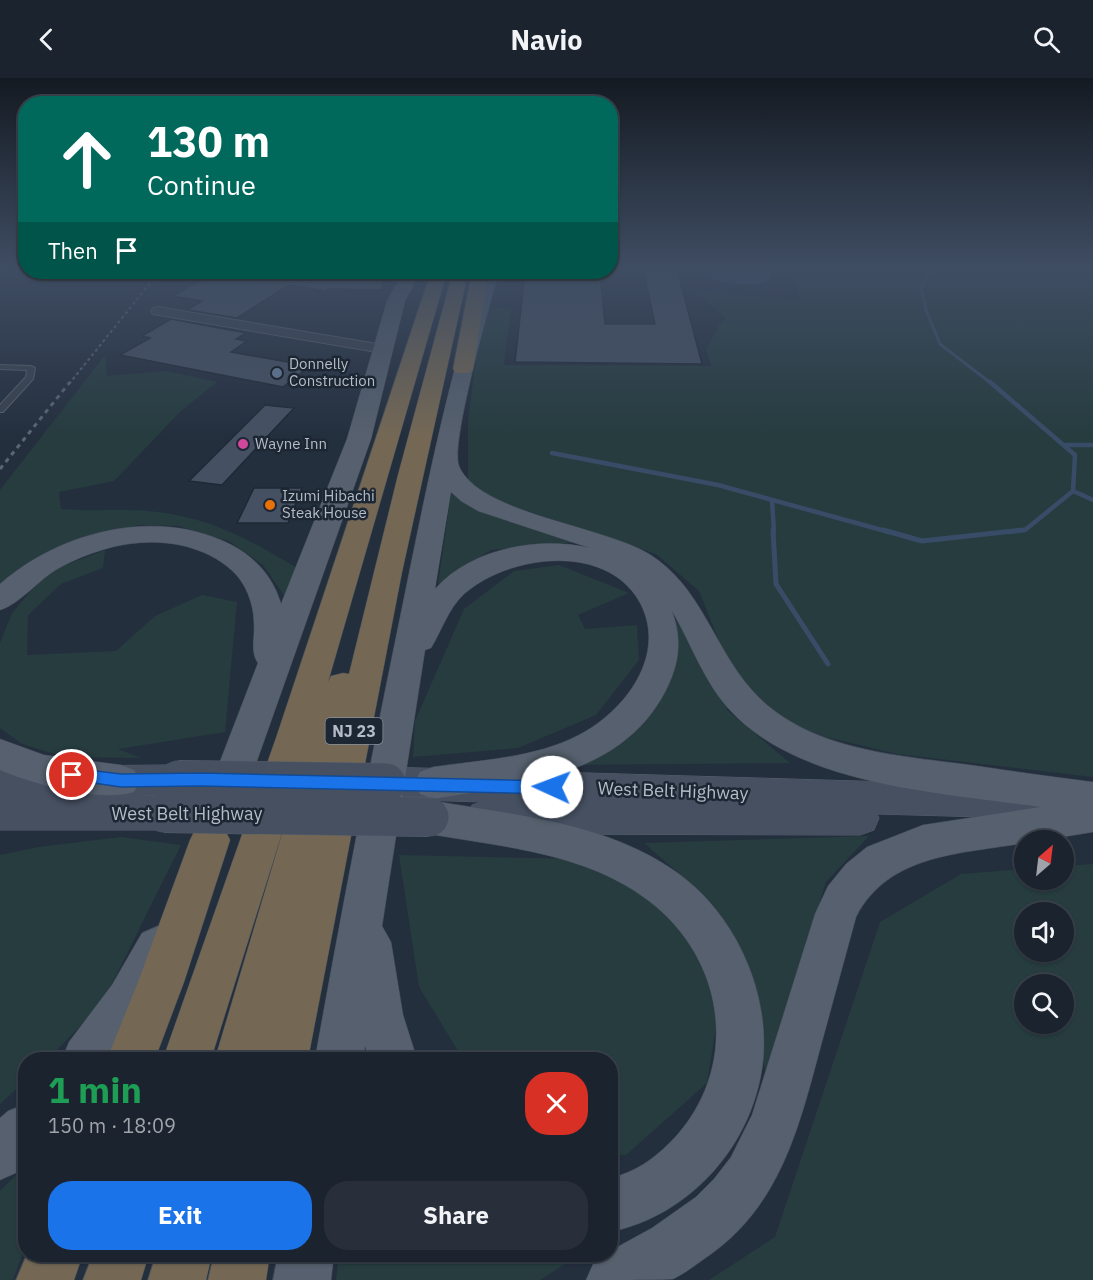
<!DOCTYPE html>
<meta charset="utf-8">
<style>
:root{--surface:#1b232e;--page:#282f3a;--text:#f1f3f6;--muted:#a0a4aa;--line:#39404a;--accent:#1a73e8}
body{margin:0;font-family:"IBM Plex Sans",sans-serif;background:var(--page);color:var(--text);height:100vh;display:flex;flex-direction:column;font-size:22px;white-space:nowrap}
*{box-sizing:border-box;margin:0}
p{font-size:20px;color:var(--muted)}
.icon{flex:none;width:33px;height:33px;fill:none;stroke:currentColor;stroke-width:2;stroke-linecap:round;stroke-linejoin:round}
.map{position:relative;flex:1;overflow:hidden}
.drawer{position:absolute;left:18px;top:974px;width:600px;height:210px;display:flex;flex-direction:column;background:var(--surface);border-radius:24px;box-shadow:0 2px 4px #0004,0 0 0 2px var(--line)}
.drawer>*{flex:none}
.guide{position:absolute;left:18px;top:18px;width:600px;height:183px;border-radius:24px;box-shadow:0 2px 4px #0004,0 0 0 2px var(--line);background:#00695c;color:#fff;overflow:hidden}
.needle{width:39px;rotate:28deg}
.tools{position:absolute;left:1014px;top:752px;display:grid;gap:12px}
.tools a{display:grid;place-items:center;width:60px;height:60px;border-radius:50%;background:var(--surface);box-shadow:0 2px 4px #0004,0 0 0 2px var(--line);font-size:30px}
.pin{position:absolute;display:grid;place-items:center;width:51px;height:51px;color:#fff;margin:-26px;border:3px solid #fff;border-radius:50%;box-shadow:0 2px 6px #0007}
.me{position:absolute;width:66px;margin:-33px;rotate:272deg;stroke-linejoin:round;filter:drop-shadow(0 0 4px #0008)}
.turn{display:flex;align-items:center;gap:21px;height:126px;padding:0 30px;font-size:27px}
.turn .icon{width:78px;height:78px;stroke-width:2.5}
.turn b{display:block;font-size:42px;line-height:51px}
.then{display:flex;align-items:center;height:57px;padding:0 30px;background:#0003;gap:12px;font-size:22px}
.round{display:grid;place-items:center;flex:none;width:63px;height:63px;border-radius:24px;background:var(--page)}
.head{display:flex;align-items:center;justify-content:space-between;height:102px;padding:0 30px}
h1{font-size:36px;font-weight:700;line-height:45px;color:#1e9e55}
.button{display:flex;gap:12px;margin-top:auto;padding:12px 30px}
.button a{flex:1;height:69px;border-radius:24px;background:var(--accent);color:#fff;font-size:24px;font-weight:700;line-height:69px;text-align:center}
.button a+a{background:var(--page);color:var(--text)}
header{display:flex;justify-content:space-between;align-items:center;height:78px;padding:0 30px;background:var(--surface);font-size:27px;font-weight:700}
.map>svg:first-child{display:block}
</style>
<header><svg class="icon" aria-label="back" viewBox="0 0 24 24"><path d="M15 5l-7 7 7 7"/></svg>Navio<svg class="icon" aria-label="search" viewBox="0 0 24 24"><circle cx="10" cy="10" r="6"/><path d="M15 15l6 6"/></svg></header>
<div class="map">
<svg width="1093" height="1202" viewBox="0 0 1093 1202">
<rect width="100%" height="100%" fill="#242f3e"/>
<!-- green -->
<g fill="#263c3f" fill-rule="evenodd">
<path d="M 786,190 L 1093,190 L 1093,699 L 897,676 L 826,659 L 784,644 L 729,588 L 699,513 L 656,476 L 495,422 L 468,402 L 468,343 L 475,287 L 489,229 L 511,231 L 504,287 L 711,288 L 706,272 L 720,246 L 726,240 L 693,213 L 802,222 Z"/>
<path d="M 105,277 L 107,298 L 166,293 L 217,304 L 181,333 L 114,403 L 59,414 L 61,431 C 93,434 126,430 158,434 C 214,441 249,462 297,490 L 286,520 L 263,487 L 229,463 L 178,448 L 139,447 L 97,457 L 0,507 L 0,412 Z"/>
<path d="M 452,407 L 581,464 L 491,472 L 438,507 Z"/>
<path d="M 105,472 L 103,490 L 61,506 L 28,537 L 27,577 L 116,573 L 155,538 L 202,517 L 237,524 L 225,654 L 118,671 L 141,680 L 65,679 L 22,666 L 0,650 L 0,565 L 12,535 L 47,494 Z"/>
<path d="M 559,487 L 629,515 L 578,537 L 585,551 L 637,547 L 639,582 L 596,637 L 518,670 L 413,679 L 415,643 L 464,531 L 514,493 Z"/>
<path d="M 677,532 L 737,632 L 726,631 L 790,685 L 567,687 L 672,598 Z"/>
<path d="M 869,758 L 826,804 L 766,994 L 727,847 L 685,801 L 644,765 Z"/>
<path d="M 121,759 L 181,767 L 102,926 L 48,981 L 26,981 L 25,1003 L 0,1026 L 0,777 L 38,769 Z"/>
<path d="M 399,777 L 581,781 L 659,823 L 723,906 L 707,1005 L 626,1077 L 611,1076 L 610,981 L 463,981 L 419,909 Z"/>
<path d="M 1093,786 L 1093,1202 L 709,1202 L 775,1159 L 880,844 L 961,796 L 1024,791 L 1024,801 L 1064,801 L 1064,788 ZM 1024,834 L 1064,834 L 1064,873 L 1024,873 ZM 1024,906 L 1064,906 L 1064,945 L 1024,945 Z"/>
<path d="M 25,1088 L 25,1169 L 13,1202 L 0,1202 L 0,1113 Z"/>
<path d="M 339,1176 L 581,1176 L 540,1202 L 336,1202 Z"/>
</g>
<!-- water -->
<path fill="#394c67" d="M 709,190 L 768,190 L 772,200 C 756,211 729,206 711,200 Z"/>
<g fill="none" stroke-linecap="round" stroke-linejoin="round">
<!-- stream-far2 -->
<path stroke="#394c67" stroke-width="3" d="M 931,190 L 921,210 L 926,232 L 940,266 L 992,306"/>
<!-- stream-far1 -->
<g stroke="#394c67" stroke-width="4.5">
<path d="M 990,304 L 1075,377 L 1073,413 L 1025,452 L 1008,454"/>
<path d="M 1065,367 L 1093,367"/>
<path d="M 552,375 L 718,407 L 889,454"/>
<path d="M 1073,413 L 1093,422"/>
<path d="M 772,422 L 774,454"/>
</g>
<!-- stream -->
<g stroke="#394c67" stroke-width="5">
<path d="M 773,452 L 776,506 L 828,586"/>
<path d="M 883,452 L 922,463 L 1022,452"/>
</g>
</g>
<!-- building -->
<g fill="#455162" stroke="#1f2835" stroke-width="1.5">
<path d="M 643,191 L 677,191 L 702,286 L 515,284 L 525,194 L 600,194 L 605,246 L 655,246 Z"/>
<path d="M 216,194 L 327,194 L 352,197 L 355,194 L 373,194 L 370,200 L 383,202 L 382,212 L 328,211 L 325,213 L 289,207 L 237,240 L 187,232 L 202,223 L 172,218 Z"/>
<path d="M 171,241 L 246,255 L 236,261 L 247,263 L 231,274 L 310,288 L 283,309 L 120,277 L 150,260 L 142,258 Z"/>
<path d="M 265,327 L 294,330 L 222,407 L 189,403 Z"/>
<path d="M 254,410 L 302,410 L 288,445 L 237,445 Z"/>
</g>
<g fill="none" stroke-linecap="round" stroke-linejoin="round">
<defs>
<path id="lane" d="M 0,287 L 31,288 L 35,290 L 33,301 L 3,334 L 0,334 L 0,327 L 26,299 L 27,292 L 0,291 Z"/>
<path id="street" d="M 158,229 L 383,267 L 390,271 L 383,275 L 153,236 L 151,233 L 153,230 Z"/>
<g id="secondary">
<path d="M 178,687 L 191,691 L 197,702 L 191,713 L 178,717 L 127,718 L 164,718 L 178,723 L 183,735 L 178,747 L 164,752 L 0,752 L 0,689 Z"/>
<path d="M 386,689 L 1093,710 L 1093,742 L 877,736 L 879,740 L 874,752 L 860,757 L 486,756 L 472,751 L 467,739 L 472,727 L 482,724 L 386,721 L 373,716 L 367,705 L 373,694 Z"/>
</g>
<g id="primary">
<path d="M 404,194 L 420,194 L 405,223 L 371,361 L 242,725 L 236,737 L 223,741 L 210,737 L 204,725 L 258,585 C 250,574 255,560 254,546 C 254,532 250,518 243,506 C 235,492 220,482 205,475 C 157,454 103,466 59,490 C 39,501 20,526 0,532 L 0,506 C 58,455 149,431 221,462 C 250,474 272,495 281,526 L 347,361 L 387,223 Z"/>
<path d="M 483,194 L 499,194 C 490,225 450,366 459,388 C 478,435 603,448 649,476 C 701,508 713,568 751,611 C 804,672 896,677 970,687 C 1011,693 1052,699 1093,704 L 1093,754 L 1044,762 L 1024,762 L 1024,765 C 963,776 889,775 856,839 C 844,883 832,927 820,971 C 798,1053 779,1131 704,1181 C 694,1188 684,1196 673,1201 C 662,1202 602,1202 586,1202 L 595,1182 L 610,1176 L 610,1173 L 652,1150 L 696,1119 L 714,1101 L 731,1079 L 752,1037 L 815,836 L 828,808 L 846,786 L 867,769 L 923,747 L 1040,729 C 943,715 798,708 729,631 C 704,604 691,565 672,533 C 683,563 679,588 664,616 C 618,700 518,706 433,721 L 420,716 L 414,705 L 420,694 L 433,689 C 481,682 535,680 579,657 C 625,633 669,576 639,523 C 605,464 508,477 464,516 C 448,531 442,552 431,570 L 425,572 L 382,848 L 391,864 L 403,937 L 417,981 L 369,981 L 365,968 L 363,981 L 315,981 C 342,830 371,680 402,530 C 425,417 447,304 483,194 ZM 451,414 L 461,423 L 478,433 L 590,470 C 539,458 471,470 435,511 Z"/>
<path d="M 0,661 L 44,677 L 121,687 L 134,692 L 140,703 L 134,714 C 101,725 32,706 0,692 Z"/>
<path d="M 429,722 C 513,737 608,744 679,796 C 735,837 770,913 763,983 C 754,1065 692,1137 610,1154 L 610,1100 C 638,1094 659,1077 678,1056 C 740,984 724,880 649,823 C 587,775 504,769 429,756 L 415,751 L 410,739 L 415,727 Z"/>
<path d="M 158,848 L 174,855 L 180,870 L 144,939 L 115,981 L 62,981 L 69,964 L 112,907 L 142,855 Z"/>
<path d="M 26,1026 L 26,1088 L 18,1094 L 0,1102 L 0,1040 L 8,1033 Z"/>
<path d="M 278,1176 L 334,1176 L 331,1202 L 273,1202 Z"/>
</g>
<g id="highway">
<path d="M 431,194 L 447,194 L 328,604 L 331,598 L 343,595 L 349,596 L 398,397 L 450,204 L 452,200 L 464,200 L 466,204 L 402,494 L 308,981 L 215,981 L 288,736 L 211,981 L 163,981 L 276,660 Z"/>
<path d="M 472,194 L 488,194 L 473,291 L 470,295 L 456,295 L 453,291 Z"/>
<path d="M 210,744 L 224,750 L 230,762 L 184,904 L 155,981 L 107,981 L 138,904 L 190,762 L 196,750 Z"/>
<path d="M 27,1176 L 83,1176 L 74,1202 L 16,1202 Z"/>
<path d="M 93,1176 L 149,1176 L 141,1202 L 83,1202 Z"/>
<path d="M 156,1176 L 212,1176 L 206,1202 L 148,1202 Z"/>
<path d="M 214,1176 L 270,1176 L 266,1202 L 208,1202 Z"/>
</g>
</defs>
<!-- lane casing -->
<use href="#lane" stroke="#565f6c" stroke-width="2"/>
<!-- street casing -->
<use href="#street" stroke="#565f6c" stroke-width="2"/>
<!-- secondary casing -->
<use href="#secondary" stroke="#565f6c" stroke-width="1"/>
<!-- primary casing -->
<use href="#primary" stroke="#414a57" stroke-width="1"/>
<!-- highway casing -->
<use href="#highway" stroke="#434c59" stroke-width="1"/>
<!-- lane -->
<use href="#lane" fill="#38414e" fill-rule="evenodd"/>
<!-- street -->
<use href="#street" fill="#38414e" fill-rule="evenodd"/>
<!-- secondary -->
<use href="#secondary" fill="#465061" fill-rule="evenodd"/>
<!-- primary -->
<use href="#primary" fill="#56606e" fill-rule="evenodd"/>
<!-- highway -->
<use href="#highway" fill="#746855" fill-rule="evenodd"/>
<!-- rail-far1 -->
<path stroke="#5a6575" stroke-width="2" stroke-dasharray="3 3" stroke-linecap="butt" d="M 69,306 L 159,194"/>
<!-- rail -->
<path stroke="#5a6575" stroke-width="3" stroke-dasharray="4.5 4.5" stroke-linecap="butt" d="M 0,391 L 70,304"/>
<defs>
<g id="secondary-bridge">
<path d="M 178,702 L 386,705"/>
<path d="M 164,735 L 429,739"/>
</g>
</defs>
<!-- secondary-bridge casing -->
<use href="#secondary-bridge" stroke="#565f6c" stroke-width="40" stroke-linecap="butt"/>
<!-- secondary-bridge -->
<use href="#secondary-bridge" stroke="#465061" stroke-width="39"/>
</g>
<!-- sky -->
<linearGradient id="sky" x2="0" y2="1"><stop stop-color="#141a22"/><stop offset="0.53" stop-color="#3f4d63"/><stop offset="1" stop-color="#3f4d63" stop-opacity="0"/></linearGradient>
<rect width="1093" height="358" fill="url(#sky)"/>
<!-- route -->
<path fill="#1a73e8" stroke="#114b97" stroke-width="1.5" d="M 72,690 L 121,696 L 201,695 L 552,703 L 557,704 L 559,709 L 557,714 L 552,716 L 201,708 L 121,709 L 66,701 L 64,697 L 66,692 Z"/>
<!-- markers -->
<circle fill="#5c6f8a" stroke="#1d2633" stroke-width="2" cx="277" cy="295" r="6"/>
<circle fill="#d1479c" stroke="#1d2633" stroke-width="2" cx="243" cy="366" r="6"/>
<circle fill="#e8710a" stroke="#1d2633" stroke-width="2" cx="270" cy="427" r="6"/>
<g text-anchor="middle" stroke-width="5" stroke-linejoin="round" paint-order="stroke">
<!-- far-poi labels -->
<g font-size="15" fill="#b4bcc9" stroke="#1d2633" text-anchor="start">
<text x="289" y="291">Donnelly<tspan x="289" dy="17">Construction</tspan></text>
<text x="255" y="371">Wayne Inn</text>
<text x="282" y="423">Izumi Hibachi<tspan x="282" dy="17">Steak House</tspan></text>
</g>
<!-- shield labels -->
<rect fill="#1d2633" stroke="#878f9c" stroke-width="1.5" x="325.5" y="640" width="57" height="26" rx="4.5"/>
<g font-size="16" font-weight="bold" fill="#b4bcc9">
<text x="354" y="659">NJ 23</text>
</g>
<!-- street labels -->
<g font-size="18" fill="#b4bcc9" stroke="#1d2633">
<text transform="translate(673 713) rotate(2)" y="6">West Belt Highway</text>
<text x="187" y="742">West Belt Highway</text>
</g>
</g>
</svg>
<div class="tools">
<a><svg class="needle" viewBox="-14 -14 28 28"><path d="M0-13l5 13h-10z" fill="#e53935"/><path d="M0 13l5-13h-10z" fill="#a0a4aa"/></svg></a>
<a><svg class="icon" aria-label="sound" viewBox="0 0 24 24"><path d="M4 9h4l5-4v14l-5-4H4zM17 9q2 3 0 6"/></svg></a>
<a><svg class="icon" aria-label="search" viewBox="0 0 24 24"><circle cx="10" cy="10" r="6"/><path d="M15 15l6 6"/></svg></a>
</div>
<div class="pin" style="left:72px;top:697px;background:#d93025"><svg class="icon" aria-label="arrive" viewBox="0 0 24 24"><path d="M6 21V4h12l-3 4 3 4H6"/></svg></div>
<svg class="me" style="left:552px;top:709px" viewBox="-20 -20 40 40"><circle r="19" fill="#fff"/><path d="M0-13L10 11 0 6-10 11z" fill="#1a73e8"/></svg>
<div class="guide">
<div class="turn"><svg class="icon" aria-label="ahead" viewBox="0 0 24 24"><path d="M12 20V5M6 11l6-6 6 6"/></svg><div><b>130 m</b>Continue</div></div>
<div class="then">Then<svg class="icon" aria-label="arrive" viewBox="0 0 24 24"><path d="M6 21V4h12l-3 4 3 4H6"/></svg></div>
</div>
<section class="drawer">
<div class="head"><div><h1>1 min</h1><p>150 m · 18:09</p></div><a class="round" style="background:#d93025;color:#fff"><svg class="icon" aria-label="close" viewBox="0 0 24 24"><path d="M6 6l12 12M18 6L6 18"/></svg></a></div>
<div class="button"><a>Exit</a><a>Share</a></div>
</section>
</div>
